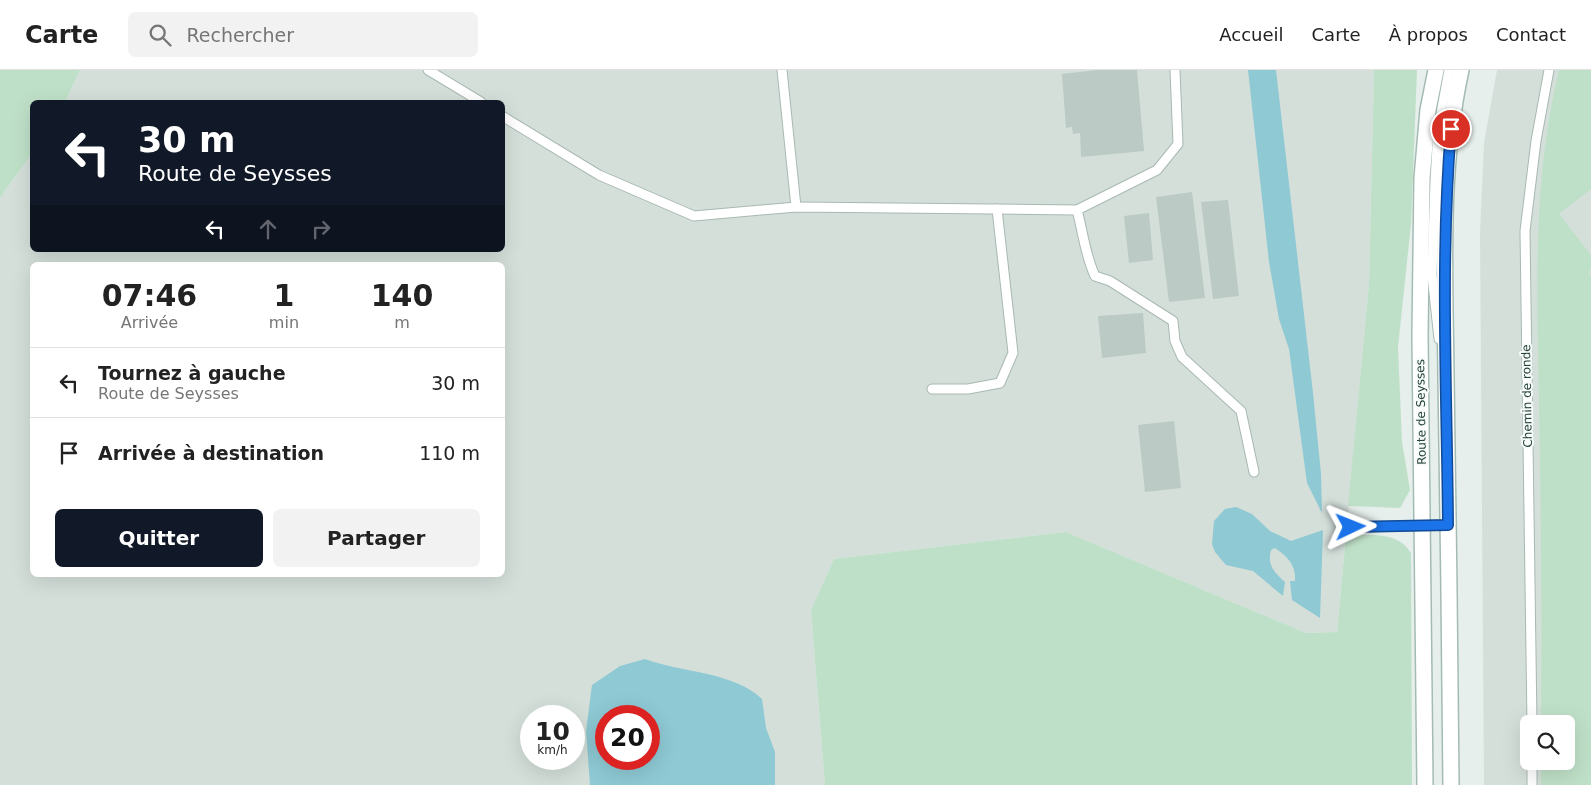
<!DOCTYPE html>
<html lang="fr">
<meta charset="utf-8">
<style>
:root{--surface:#fff;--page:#f2f2f2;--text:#222;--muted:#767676;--line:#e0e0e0;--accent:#111827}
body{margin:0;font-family:"DejaVu Sans",sans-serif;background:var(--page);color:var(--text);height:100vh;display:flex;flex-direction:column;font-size:19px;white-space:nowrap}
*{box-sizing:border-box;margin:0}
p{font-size:16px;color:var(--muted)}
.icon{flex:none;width:28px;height:28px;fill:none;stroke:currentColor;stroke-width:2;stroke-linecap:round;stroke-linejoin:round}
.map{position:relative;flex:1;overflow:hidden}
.panel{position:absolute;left:30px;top:192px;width:475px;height:315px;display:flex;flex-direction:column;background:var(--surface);border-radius:8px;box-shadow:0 5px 20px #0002}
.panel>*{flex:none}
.guide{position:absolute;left:30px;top:30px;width:475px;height:152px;border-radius:8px;box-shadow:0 5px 20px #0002;background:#111827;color:#fff;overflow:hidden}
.controls{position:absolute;left:1520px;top:645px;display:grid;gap:10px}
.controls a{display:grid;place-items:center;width:55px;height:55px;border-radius:8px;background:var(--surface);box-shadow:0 5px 20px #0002;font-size:25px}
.speed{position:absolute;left:520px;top:635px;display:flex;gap:10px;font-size:25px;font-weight:700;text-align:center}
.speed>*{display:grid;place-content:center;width:65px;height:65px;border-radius:50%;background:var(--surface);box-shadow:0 5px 20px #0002;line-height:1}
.speed small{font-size:12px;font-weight:400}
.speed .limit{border:8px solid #d22;background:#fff;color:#111}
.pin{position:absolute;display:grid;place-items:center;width:42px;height:42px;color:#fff;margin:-21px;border:2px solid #fff;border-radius:50%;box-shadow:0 1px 5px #0007}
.me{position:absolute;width:55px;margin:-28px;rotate:88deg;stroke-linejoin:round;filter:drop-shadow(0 0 4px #0008)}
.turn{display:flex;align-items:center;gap:18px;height:105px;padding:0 25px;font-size:22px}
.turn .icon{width:65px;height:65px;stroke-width:2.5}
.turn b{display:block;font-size:35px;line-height:42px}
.lanes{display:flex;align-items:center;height:48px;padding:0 25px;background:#0003;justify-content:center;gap:25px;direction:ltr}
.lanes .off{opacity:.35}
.eta{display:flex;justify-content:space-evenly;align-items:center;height:85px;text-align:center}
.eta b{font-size:30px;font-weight:700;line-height:35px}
.cta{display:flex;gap:10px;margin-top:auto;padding:10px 25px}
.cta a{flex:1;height:58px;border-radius:8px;background:var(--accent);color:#fff;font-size:20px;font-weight:700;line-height:58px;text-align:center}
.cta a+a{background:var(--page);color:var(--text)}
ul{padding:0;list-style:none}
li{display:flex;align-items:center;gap:15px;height:70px;padding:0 25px;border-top:1px solid var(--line)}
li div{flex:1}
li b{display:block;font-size:19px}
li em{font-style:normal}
header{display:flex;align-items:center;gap:30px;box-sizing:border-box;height:70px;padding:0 25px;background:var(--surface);border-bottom:1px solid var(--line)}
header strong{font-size:24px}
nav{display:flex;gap:28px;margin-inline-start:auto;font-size:18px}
.search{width:350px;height:45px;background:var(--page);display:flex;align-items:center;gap:12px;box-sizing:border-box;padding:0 18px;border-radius:8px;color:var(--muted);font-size:19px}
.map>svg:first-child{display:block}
</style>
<header>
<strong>Carte</strong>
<div class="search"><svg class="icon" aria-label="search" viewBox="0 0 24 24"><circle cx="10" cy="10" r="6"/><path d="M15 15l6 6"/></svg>Rechercher</div>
<nav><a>Accueil</a><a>Carte</a><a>À propos</a><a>Contact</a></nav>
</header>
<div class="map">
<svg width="1591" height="715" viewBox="0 0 1591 715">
<rect width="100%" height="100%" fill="#e6efeb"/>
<!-- built -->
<g fill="#d4dfda" fill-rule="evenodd">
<path d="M 80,0 L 1374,0 L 1369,214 L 1337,562 L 1306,563 L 1066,462 L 834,489 L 811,540 L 825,715 L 0,715 L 0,128 L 32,83 L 32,180 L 502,180 L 502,32 L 65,32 ZM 32,195 L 502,195 L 502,505 L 32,505 ZM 531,646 L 574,646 L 574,689 L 531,689 ZM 606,646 L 649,646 L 649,689 L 606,689 Z"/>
<path d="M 1497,0 L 1591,0 L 1591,715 L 1484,715 L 1480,163 L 1484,73 ZM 1529,654 L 1566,654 L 1566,691 L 1529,691 Z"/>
</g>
<!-- green -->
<g fill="#bfe0c8">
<path d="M 0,0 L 80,0 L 65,32 L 32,32 L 32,83 L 0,128 Z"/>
<path d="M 1374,0 L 1417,0 L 1411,154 L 1398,277 L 1402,372 L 1410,420 L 1400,438 L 1348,436 L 1369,214 Z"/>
<path d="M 1559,0 L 1591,0 L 1591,119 L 1559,144 L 1591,185 L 1591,200 L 1588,202 L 1591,206 L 1591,715 L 1541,715 L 1541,691 L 1566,691 L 1566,654 L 1541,654 C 1542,548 1541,442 1539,335 C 1537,222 1532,111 1559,0 Z"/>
<path d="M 1066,462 L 1306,563 L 1337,562 L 1346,465 C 1370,466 1397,460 1411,483 L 1412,715 L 825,715 L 811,540 L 834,489 Z"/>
</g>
<!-- water -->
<g fill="#8ec9d4" fill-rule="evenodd">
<path d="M 1248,0 L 1276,0 L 1313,323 L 1321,404 L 1322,443 L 1307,413 L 1289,279 L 1279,249 L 1269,192 Z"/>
<path d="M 1236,437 L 1252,444 L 1270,461 L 1291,471 L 1323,460 L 1320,548 L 1292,530 L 1290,511 L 1295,511 C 1296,495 1288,487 1275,478 L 1271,480 C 1267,495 1274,502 1285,512 L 1283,526 L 1253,501 L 1226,495 L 1215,482 L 1212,474 L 1214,451 L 1225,439 Z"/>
<path d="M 645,589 C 682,603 732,601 762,629 L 766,658 L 775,682 L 775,715 L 590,715 L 586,661 L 592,615 L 620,596 ZM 606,646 L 649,646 L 649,689 L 606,689 Z"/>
</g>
<!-- building -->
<g fill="#bbcac4">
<path d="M 1097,0 L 1137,0 L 1144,81 L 1081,87 L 1080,63 L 1073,64 L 1072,57 L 1066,58 L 1062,4 Z"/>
<path d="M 1192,122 L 1205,228 L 1169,232 L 1156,127 Z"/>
<path d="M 1228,130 L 1239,226 L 1213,229 L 1201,132 Z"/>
<path d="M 1149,143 L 1153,190 L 1129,193 L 1124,146 Z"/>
<path d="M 1143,243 L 1146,283 L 1102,288 L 1098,246 Z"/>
<path d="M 1174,351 L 1181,418 L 1145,422 L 1138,355 Z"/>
</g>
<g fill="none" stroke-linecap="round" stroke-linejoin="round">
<defs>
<g id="lane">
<path d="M 428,0 L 481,32"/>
<path d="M 782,0 L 796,137"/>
<path d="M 502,46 L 599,105 L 694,146 L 796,137 L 1077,140 C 1083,162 1085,185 1095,206 L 1110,211 L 1173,251 L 1175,271 L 1182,287 L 1241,341 L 1254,402"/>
<path d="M 1077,140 L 1157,100 L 1178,74 L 1175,0"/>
<path d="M 1439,269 L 1432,205 L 1435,111 L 1438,60 L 1449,0"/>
<path d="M 932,319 L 968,319 L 1000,313 L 1013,283 L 997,139"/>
<path d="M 1351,457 L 1447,455"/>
<path d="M 1532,654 L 1525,161 L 1536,71 L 1549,0"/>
<path d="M 1532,691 L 1532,715"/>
</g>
<g id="secondary">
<path d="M 1425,715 L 1420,266 L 1422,108 L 1428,40 L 1436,0"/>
<path d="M 1451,715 C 1450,579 1448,442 1446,306 C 1445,204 1439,100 1461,0"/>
</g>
</defs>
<!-- lane casing -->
<use href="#lane" stroke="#a8b8b2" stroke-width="11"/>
<!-- secondary casing -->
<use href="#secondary" stroke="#a4bbb3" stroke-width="18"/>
<!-- lane -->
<use href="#lane" stroke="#fff" stroke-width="9"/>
<!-- secondary -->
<use href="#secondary" stroke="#fff" stroke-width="15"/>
</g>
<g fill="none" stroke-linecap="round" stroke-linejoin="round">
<defs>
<path id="route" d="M 1351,457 L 1448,455 C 1447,323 1440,191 1451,59"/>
</defs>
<!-- route casing -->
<use href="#route" stroke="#114b97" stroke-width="12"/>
<!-- route -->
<use href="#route" stroke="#1a73e8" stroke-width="9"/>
</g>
<g text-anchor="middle" stroke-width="4" stroke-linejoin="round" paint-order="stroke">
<!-- street labels -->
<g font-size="12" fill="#24423a" stroke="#f7fbf9">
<text transform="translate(1527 326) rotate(-91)" y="4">Chemin de ronde</text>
<text transform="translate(1421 342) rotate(-91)" y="4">Route de Seysses</text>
</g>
</g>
</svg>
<div class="controls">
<a><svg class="icon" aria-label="search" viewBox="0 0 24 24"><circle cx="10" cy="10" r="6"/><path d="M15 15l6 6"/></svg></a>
</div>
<div class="speed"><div>10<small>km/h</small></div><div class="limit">20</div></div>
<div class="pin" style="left:1451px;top:59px;background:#d93025"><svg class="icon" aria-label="arrive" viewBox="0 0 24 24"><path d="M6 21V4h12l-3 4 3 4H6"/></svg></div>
<svg class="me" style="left:1351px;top:457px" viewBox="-20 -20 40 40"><path d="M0-17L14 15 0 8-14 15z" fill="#1a73e8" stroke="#fff" stroke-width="4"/></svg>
<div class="guide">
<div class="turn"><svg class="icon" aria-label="left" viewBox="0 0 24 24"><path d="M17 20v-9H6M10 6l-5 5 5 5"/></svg><div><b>30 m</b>Route de Seysses</div></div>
<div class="lanes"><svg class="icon" aria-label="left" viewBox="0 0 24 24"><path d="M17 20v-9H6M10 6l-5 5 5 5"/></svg><svg class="icon off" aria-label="ahead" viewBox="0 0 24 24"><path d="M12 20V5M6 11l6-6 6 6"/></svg><svg class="icon off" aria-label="right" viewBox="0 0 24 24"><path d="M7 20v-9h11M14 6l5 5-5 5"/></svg></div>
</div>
<section class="panel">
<div class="eta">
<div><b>07:46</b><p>Arrivée</p></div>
<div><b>1</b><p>min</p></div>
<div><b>140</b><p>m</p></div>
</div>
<ul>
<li><svg class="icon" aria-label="left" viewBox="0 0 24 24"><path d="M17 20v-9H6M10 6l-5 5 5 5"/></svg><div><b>Tournez à gauche</b><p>Route de Seysses</p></div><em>30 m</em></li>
<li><svg class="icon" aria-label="arrive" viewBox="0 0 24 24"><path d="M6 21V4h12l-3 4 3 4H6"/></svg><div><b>Arrivée à destination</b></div><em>110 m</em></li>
</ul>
<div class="cta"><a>Quitter</a><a>Partager</a></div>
</section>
</div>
